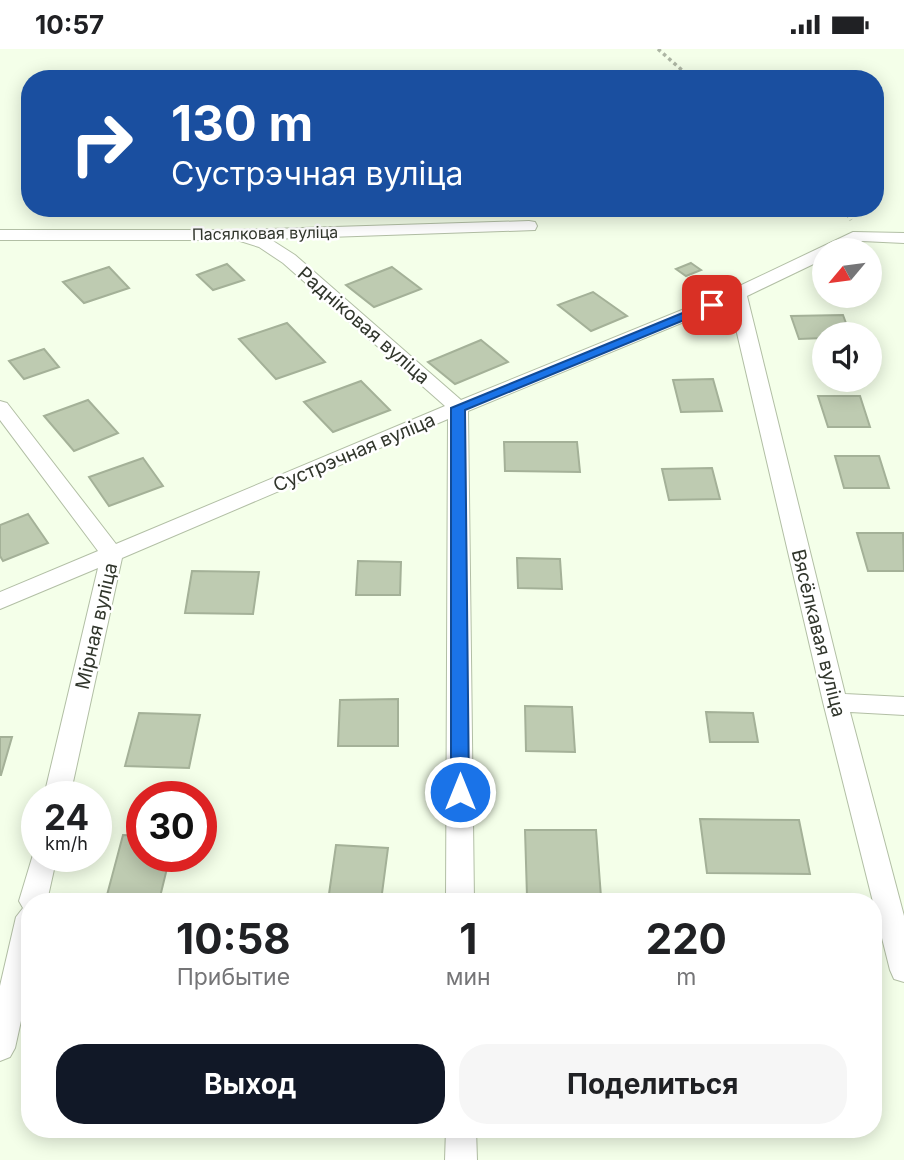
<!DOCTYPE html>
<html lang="ru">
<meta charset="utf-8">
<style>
:root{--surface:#fff;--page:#f6f6f6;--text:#202124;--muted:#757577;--accent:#111827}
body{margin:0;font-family:Inter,sans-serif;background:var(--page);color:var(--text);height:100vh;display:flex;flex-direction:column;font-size:26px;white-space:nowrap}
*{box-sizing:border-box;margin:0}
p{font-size:23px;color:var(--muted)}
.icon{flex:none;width:38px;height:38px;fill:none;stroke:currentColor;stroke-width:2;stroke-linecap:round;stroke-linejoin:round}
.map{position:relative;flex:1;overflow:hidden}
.sheet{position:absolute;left:21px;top:844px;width:861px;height:245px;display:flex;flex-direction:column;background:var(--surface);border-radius:28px;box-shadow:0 4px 18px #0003}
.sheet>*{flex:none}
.hud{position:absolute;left:21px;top:21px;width:863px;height:147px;border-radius:28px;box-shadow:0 4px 18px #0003;background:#1a4fa0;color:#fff;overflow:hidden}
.needle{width:46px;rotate:241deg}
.fabs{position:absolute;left:812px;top:189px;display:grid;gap:14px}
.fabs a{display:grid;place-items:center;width:70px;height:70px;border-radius:50%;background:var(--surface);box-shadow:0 4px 18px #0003;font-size:35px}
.speed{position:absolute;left:21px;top:732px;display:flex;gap:14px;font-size:35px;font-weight:700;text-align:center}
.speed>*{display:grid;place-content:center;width:91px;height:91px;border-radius:50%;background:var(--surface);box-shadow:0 4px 18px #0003;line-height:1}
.speed small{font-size:18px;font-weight:400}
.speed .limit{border:10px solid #d22;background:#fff;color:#111}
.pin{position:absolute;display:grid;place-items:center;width:60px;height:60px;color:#fff;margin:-30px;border-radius:14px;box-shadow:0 4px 10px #0006}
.me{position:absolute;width:77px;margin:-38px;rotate:0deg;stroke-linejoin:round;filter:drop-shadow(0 0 5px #0008)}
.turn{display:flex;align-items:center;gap:24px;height:147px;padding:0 35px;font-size:32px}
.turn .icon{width:91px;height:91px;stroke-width:2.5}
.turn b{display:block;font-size:49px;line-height:60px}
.eta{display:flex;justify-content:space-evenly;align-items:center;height:119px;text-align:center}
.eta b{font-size:42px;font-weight:700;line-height:49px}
.cta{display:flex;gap:14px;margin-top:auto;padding:14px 35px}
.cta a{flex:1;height:80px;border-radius:28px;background:var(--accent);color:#fff;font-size:28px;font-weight:700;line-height:80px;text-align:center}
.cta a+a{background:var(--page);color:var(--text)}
.status{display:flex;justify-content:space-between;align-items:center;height:49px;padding:0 35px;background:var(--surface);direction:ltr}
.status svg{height:19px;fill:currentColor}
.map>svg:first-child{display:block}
</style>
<div class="status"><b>10:57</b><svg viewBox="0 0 49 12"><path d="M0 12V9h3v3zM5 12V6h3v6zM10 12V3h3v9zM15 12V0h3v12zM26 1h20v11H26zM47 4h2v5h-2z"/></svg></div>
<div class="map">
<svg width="904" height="1111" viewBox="0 0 904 1111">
<rect width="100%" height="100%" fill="#f4ffe9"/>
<!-- building -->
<g fill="#becbb1" stroke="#a4b198" stroke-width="2">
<path d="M 691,214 L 701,221 L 686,227 L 676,220 Z"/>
<path d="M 227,215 L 244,231 L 213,241 L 197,226 Z"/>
<path d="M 109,218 L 129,239 L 84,254 L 63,233 Z"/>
<path d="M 392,218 L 421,240 L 374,258 L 346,236 Z"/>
<path d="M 593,243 L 627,267 L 591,282 L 558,256 Z"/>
<path d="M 843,266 L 850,285 L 824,285 L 824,289 L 799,290 L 791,267 Z"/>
<path d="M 287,274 L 325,313 L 276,330 L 239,290 Z"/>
<path d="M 481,291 L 508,313 L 455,335 L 428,313 Z"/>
<path d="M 44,300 L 59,318 L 24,330 L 9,312 Z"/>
<path d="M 713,330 L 722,362 L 681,363 L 673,331 Z"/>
<path d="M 361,332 L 390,361 L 333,383 L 304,353 Z"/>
<path d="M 818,347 L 860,347 L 870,378 L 828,378 Z"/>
<path d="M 88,351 L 118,384 L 74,402 L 44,367 Z"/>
<path d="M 504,393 L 577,393 L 580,423 L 505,422 Z"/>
<path d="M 835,407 L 879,407 L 889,439 L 844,439 Z"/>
<path d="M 143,409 L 163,437 L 109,457 L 89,428 Z"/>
<path d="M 712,419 L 720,450 L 669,451 L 662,420 Z"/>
<path d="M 28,465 L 48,494 L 3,512 L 0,507 L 0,476 Z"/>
<path d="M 857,484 L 903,484 L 904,522 L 868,522 Z"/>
<path d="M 517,509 L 560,510 L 562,540 L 518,539 Z"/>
<path d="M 358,512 L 401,513 L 400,546 L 356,546 Z"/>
<path d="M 192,522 L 259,523 L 253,565 L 185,564 Z"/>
<path d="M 398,650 L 398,697 L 338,697 L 340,651 Z"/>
<path d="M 525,657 L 572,658 L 575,703 L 526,702 Z"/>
<path d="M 706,663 L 753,664 L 758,693 L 710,693 Z"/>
<path d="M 139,664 L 200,666 L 189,719 L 125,717 Z"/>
<path d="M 0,688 L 12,688 L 1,726 L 0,726 Z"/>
<path d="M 700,770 L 799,771 L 810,825 L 707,824 Z"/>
<path d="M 525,781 L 596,781 L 601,848 L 527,847 Z"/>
<path d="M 123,786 L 142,787 L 142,807 L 170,807 L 160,848 L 107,846 Z"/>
<path d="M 336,796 L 388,799 L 381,852 L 328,852 Z"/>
<path d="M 49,1080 L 123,1080 L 122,1083 Z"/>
</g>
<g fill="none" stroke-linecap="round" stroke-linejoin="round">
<defs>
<g id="minor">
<path d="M 529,172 L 535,173 L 537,177 L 535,181 L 270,190 L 295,206 L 461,351 L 731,241 L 853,183 L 904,184 L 904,194 L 862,192 L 843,201 L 824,201 L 824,210 L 747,247 L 845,645 L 904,648 L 904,666 L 850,663 L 904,867 L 904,933 L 894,930 L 890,921 L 823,653 L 730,254 L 468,362 L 474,852 L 446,852 L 448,370 L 122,509 L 70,747 L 44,747 L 98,519 L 0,560 L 0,543 L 98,502 L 0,371 L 0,352 L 7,354 L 116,495 L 445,357 L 283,214 L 259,198 L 237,191 L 0,191 L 0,181 L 238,181 Z"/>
<path d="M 35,799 L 37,799 L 37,807 L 57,807 L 47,852 L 30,852 L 30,931 L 15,999 L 10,1008 L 0,1012 L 0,937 L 16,868 L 23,859 L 19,852 Z"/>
<path d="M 446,1080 L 476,1080 L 477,1111 L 445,1111 Z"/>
</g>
</defs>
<!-- minor casing -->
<use href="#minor" stroke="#b2bfa5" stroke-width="2"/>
<!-- path -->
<g stroke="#adb6a4" stroke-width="3.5" stroke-dasharray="3.5 3.5" stroke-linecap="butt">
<path d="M 658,0 L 692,30"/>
<path d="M 843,159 L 851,171"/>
</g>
<!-- minor -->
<use href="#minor" fill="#fff" fill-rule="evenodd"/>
</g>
<!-- route -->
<path fill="#1a73e8" stroke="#114b97" stroke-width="2" d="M 712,252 L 718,256 L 716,258 L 465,361 L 469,743 L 466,747 L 454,747 L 451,743 L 451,359 Z"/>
<g text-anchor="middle" stroke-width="5" stroke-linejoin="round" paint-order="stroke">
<!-- far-street labels -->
<g font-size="16" fill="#31362c" stroke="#fff">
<text transform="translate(265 184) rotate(-1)" y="6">Пасялковая вуліца</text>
</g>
<!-- street labels -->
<g font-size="19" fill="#31362c" stroke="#fff">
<text transform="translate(364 276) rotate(41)" y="7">Радніковая вуліца</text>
<text transform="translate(354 403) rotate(-23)" y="7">Сустрэчная вуліца</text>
<text transform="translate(96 577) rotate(-77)" y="7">Мірная вуліца</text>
<text transform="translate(819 584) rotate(76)" y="7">Вясёлкавая вуліца</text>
</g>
</g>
</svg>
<div class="fabs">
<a><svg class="needle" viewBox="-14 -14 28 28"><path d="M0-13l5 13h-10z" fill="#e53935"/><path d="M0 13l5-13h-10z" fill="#757577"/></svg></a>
<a><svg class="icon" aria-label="sound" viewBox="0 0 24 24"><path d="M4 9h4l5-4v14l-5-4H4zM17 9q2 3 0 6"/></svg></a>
</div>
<div class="speed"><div>24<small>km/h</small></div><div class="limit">30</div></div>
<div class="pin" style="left:712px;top:256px;background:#d93025"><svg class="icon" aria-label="arrive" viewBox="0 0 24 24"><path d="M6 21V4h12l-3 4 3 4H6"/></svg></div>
<svg class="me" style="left:460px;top:743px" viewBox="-20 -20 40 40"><circle r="17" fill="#1a73e8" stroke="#fff" stroke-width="3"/><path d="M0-11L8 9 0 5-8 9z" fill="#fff"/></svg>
<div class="hud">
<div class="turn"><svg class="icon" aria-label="right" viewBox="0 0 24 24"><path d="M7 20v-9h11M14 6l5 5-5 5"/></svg><div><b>130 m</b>Сустрэчная вуліца</div></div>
</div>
<section class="sheet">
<div class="eta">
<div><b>10:58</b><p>Прибытие</p></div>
<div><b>1</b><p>мин</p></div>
<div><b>220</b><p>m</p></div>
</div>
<div class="cta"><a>Выход</a><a>Поделиться</a></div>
</section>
</div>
